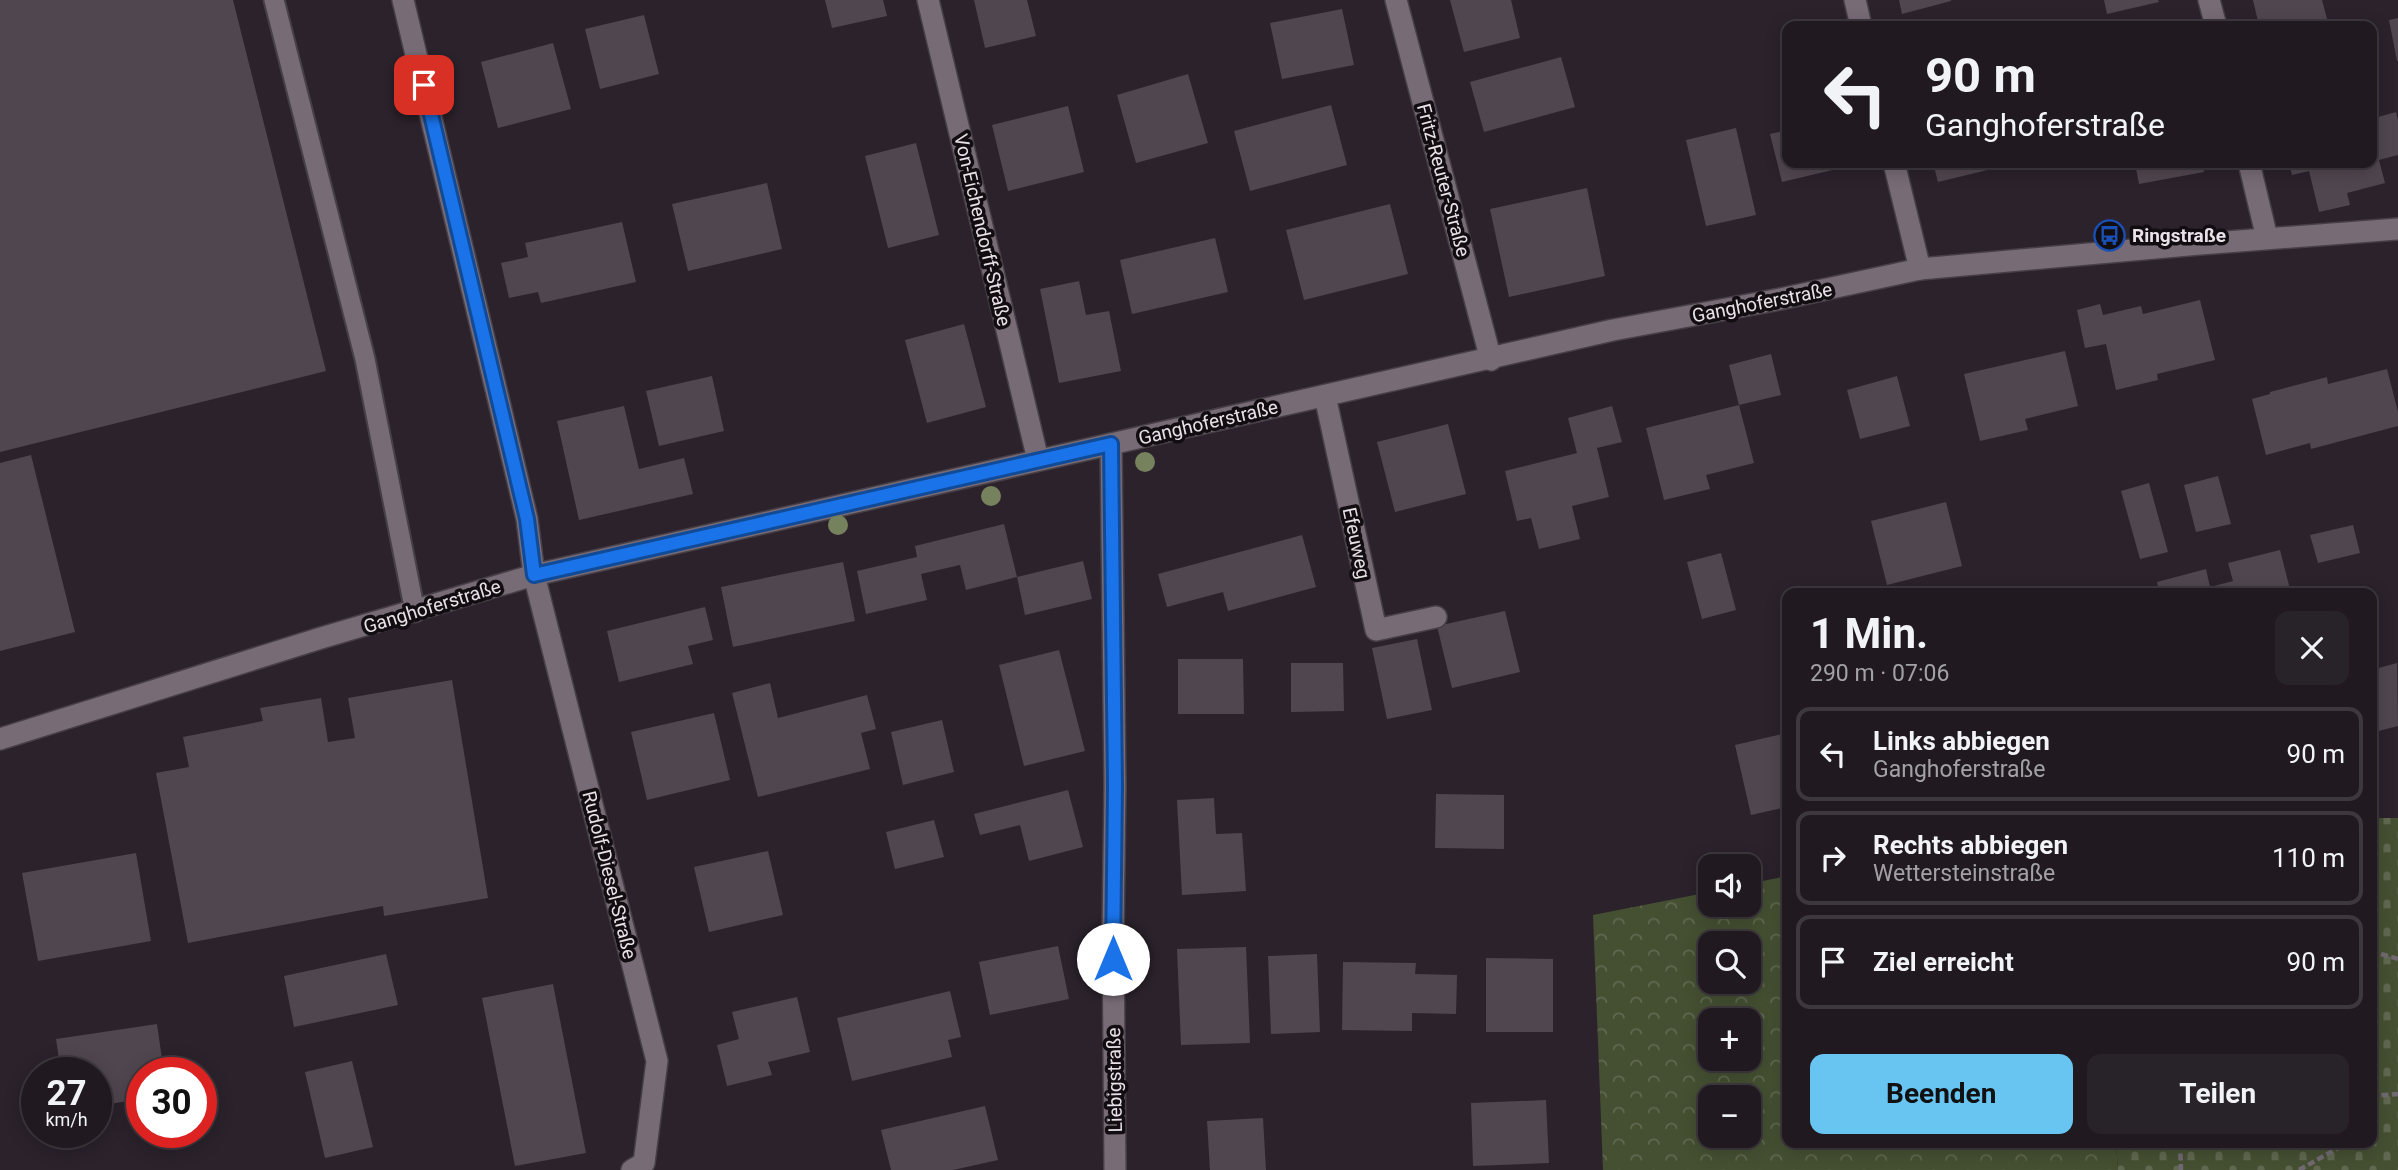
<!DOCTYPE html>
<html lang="de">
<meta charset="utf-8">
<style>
:root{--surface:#201a20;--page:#282329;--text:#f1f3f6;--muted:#a2a1a5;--line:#3d383e;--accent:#68c4f0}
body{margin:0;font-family:Roboto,sans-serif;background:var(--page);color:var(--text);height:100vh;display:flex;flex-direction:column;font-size:26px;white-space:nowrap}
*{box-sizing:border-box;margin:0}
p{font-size:23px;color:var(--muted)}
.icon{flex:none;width:38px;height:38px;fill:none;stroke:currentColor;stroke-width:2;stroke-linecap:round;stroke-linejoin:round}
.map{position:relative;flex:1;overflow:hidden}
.sheet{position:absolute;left:1782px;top:588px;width:595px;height:560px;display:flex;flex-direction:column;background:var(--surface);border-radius:14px;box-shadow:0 4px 18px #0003,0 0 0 2px var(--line)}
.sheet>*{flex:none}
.guide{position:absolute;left:1782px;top:21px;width:595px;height:147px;border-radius:14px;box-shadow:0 4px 18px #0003,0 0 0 2px var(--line);background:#201a20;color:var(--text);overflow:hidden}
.tools{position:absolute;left:1698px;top:854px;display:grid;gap:14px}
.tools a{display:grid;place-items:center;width:63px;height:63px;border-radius:14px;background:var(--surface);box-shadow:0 4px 18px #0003,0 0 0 2px var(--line);font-size:35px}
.speed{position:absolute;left:21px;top:1057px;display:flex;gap:14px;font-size:35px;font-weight:700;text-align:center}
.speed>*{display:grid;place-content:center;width:91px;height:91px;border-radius:50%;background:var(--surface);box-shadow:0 4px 18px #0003,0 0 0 2px var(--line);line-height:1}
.speed small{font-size:18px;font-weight:400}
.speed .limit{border:10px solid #d22;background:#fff;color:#111}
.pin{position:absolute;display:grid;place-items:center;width:60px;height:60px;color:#fff;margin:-30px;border-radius:14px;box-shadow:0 4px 10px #0006}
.me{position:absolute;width:77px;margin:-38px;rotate:0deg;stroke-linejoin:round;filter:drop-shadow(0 0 5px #0008)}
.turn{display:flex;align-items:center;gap:24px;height:147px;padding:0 28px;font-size:32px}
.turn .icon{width:91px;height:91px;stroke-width:2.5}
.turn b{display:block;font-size:49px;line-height:60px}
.round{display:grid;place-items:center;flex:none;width:74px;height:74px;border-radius:14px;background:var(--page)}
.head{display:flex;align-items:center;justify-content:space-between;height:119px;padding:0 28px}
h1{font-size:42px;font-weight:700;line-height:52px}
.cta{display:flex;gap:14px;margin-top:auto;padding:14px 28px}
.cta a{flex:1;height:80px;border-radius:14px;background:var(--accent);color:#111;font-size:28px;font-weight:700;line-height:80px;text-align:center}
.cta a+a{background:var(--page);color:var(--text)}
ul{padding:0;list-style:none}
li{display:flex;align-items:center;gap:21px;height:94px;margin:0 14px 10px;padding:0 14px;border:4px solid var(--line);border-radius:14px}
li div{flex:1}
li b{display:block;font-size:26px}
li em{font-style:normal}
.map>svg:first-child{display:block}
</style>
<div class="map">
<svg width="2398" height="1170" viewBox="0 0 2398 1170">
<defs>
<pattern id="forest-crowns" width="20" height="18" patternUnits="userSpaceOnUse" patternTransform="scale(1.75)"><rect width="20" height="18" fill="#455032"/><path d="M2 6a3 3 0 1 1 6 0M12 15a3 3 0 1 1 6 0" fill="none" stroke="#606950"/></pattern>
<pattern id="cemetery-stones" width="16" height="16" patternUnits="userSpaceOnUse" patternTransform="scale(1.75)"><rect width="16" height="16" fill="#455032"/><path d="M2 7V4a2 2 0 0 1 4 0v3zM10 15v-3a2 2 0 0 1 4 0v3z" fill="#606950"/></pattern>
</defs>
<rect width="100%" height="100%" fill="#2b222b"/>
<!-- forest -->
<path fill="url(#forest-crowns)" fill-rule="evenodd" d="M 1787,876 L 1787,1143 L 2116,1143 L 2118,1170 L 1603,1170 L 1593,915 L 1710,892 L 1710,905 L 1748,905 L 1748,884 ZM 1710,943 L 1748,943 L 1748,982 L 1710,982 ZM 1710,1020 L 1748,1020 L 1748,1059 L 1710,1059 ZM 1748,1097 L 1748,1136 L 1710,1136 L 1710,1097 Z"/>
<!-- cemetery -->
<path fill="url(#cemetery-stones)" d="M 2371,818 L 2398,818 L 2398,1170 L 2118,1170 L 2116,1143 L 2371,1143 Z"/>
<!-- building -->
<g fill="#50464f">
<path d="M 0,0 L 233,0 L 326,371 L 0,452 Z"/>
<path d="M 825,0 L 883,0 L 887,16 L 832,28 Z"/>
<path d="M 974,0 L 1027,0 L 1036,36 L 985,48 Z"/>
<path d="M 1450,0 L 1511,0 L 1520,38 L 1464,52 Z"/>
<path d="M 1899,0 L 1951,0 L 1951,1 L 1902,14 Z"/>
<path d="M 2104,0 L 2158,0 L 2159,2 L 2107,14 Z"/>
<path d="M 2253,0 L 2322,0 L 2329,26 L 2259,26 Z"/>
<path d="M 1342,9 L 1354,65 L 1282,79 L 1270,23 Z"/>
<path d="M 644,15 L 659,74 L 600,89 L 585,29 Z"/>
<path d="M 2398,18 L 2398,61 L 2397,61 L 2389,20 Z"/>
<path d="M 553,43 L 571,109 L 498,128 L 481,62 Z"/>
<path d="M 1561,57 L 1575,107 L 1484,132 L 1470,82 Z"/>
<path d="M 1188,74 L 1208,143 L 1136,163 L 1117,95 Z"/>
<path d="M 1331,105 L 1347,165 L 1250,191 L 1234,131 Z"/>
<path d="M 1068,106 L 1084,172 L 1008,191 L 992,125 Z"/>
<path d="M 2396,112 L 2398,120 L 2398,155 L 2379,160 L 2385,183 L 2347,193 L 2350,205 L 2319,212 L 2309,171 L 2292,175 L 2289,163 L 2371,163 L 2371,153 L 2377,151 L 2371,132 L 2371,119 Z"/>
<path d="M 1736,128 L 1756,215 L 1706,226 L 1686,140 Z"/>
<path d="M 1787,130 L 1787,163 L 1844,163 L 1845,167 L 1782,182 L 1770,134 Z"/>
<path d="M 916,143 L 939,235 L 888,248 L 865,156 Z"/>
<path d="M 1933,163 L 2003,163 L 2004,166 L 1938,182 Z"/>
<path d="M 2135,163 L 2202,163 L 2204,172 L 2139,184 Z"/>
<path d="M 767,183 L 782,249 L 688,271 L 672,204 Z"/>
<path d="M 1587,188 L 1605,276 L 1509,297 L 1490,209 Z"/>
<path d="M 1390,204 L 1408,274 L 1304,300 L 1286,230 Z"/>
<path d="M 622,222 L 636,282 L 541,303 L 538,292 L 509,298 L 501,263 L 528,257 L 525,243 Z"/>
<path d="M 1215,238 L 1228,292 L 1132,314 L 1120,260 Z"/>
<path d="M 1079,281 L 1086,315 L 1109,311 L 1121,371 L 1059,383 L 1040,289 Z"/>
<path d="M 2200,300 L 2215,360 L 2157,374 L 2158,380 L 2116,390 L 2106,344 L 2085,348 L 2077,310 L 2100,304 L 2103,315 L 2141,306 L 2143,314 Z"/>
<path d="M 964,324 L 986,407 L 927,423 L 905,340 Z"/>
<path d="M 2065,351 L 2078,406 L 2025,419 L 2028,430 L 1980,441 L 1964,374 Z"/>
<path d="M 1771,354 L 1781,395 L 1739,405 L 1729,365 Z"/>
<path d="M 2387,369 L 2398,412 L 2398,426 L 2311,449 L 2310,443 L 2266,455 L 2252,399 L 2270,394 L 2270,392 L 2327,377 L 2328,384 Z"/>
<path d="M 712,376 L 724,431 L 659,446 L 646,391 Z"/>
<path d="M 1897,376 L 1910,426 L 1860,439 L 1847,390 Z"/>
<path d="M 1739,405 L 1754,463 L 1706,475 L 1710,489 L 1664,500 L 1646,428 Z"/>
<path d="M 624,406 L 639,469 L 684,458 L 693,494 L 579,520 L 557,421 Z"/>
<path d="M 1612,406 L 1622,442 L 1597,448 L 1609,497 L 1572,506 L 1580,539 L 1539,549 L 1531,518 L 1517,521 L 1505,471 L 1577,453 L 1568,418 Z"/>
<path d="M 1448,424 L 1466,494 L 1395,512 L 1377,442 Z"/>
<path d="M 31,455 L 75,632 L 0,651 L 0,463 Z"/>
<path d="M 2218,476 L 2231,524 L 2196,532 L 2184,485 Z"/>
<path d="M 2149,483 L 2168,552 L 2140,559 L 2121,491 Z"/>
<path d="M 1946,502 L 1962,566 L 1887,585 L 1871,521 Z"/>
<path d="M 1004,524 L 1017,577 L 1083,561 L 1092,599 L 1025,615 L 1017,577 L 966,590 L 960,565 L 921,574 L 927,600 L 866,614 L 857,571 L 917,557 L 915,546 Z"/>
<path d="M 2353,525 L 2360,553 L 2318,563 L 2310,535 Z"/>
<path d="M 1302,535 L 1316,587 L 1228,611 L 1223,592 L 1167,607 L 1158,574 Z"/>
<path d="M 2280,550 L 2291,593 L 2159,593 L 2157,582 L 2206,569 L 2210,587 L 2233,581 L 2228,563 Z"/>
<path d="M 1721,553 L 1736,610 L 1702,619 L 1687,562 Z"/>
<path d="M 843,562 L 855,621 L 733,647 L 721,587 Z"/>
<path d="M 705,607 L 713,640 L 688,646 L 693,664 L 619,682 L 607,631 Z"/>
<path d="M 1505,611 L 1520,672 L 1452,688 L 1437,626 Z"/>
<path d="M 1417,639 L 1432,710 L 1387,719 L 1372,648 Z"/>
<path d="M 1059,650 L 1085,751 L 1024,766 L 999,665 Z"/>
<path d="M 1178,659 L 1243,659 L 1244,714 L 1178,714 Z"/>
<path d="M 1291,663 L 1343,663 L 1344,711 L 1291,712 Z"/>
<path d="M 2397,663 L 2398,726 L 2371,733 L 2371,670 Z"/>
<path d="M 452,680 L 488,898 L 384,916 L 383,906 L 188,943 L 156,773 L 189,767 L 183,737 L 263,721 L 260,708 L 321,698 L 328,742 L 355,738 L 348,698 Z"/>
<path d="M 770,683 L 778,718 L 867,695 L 876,729 L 861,733 L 870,769 L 758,797 L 732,693 Z"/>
<path d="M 714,713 L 730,780 L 647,800 L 631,732 Z"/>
<path d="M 942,720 L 954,772 L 903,785 L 891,732 Z"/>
<path d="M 1787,733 L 1787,807 L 1751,815 L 1735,745 Z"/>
<path d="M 1068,790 L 1083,847 L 1029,861 L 1020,825 L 980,835 L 974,814 Z"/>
<path d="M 1436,794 L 1504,795 L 1504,849 L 1435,848 Z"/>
<path d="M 1214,798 L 1216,834 L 1242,833 L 1246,891 L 1182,895 L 1177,800 Z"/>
<path d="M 934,820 L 944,857 L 895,869 L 886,832 Z"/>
<path d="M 768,851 L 783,915 L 709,932 L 694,867 Z"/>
<path d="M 136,853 L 151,941 L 38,961 L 22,873 Z"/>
<path d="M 1058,946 L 1069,999 L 990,1015 L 979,962 Z"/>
<path d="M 1246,947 L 1250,1043 L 1181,1045 L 1177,949 Z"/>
<path d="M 386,954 L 398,1005 L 294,1027 L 284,976 Z"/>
<path d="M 1317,954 L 1320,1032 L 1271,1034 L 1268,956 Z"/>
<path d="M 1486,958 L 1553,959 L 1553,1032 L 1486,1032 Z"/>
<path d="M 1343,962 L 1416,963 L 1415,974 L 1457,975 L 1456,1014 L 1412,1013 L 1412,1031 L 1342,1030 Z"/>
<path d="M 553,984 L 586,1153 L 515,1166 L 482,998 Z"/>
<path d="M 950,991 L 961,1037 L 948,1040 L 952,1057 L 852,1081 L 837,1018 Z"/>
<path d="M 797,997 L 810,1052 L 768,1062 L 772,1075 L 727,1086 L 717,1045 L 739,1039 L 732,1012 Z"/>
<path d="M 157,1024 L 164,1073 L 142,1073 L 142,1099 L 96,1106 L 96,1073 L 61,1073 L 56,1039 Z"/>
<path d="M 352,1061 L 373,1147 L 325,1158 L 305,1072 Z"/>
<path d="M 1546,1100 L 1549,1163 L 1473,1166 L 1471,1103 Z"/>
<path d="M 985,1106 L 998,1160 L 953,1170 L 891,1170 L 881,1130 Z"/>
<path d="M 1263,1118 L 1266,1170 L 1210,1170 L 1207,1121 Z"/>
</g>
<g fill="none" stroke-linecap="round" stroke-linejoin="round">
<defs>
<path id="service" d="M 274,0 L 365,359 L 415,612"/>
<g id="minor">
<path d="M 403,0 L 527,519 L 534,575 L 657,1061 L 644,1163 L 632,1170"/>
<path d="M 928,0 L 1038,460"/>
<path d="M 1396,0 L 1491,360"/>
<path d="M 1855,0 L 1861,26"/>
<path d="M 2209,0 L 2216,26"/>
<path d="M 1894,163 L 1920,269"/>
<path d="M 2249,163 L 2267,238"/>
<path d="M 1325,396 L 1376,630 L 1436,617"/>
<path d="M 1111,444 L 1115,786 L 1113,933 L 1115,1170"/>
<path d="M 0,739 L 321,638 L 534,575 L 1613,330 L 1780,299 L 1920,269 L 2200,244 L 2398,229"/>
</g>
</defs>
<!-- service casing -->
<use href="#service" stroke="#463f46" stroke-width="23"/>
<!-- minor casing -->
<use href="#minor" stroke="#463f46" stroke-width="24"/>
<!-- path -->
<g stroke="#726a72" stroke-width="4.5" stroke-dasharray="7 3.5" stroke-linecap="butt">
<path d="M 2371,951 L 2398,959"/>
<path d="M 2371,1096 L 2398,1094"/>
<path d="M 2180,1143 L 2181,1170"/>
<path d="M 2299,1170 L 2347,1143"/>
</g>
<!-- service -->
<use href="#service" stroke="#776b76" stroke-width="19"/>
<!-- minor -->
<use href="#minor" stroke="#776b76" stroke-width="21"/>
</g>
<!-- trees -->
<g fill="#76815d">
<circle cx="1145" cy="462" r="10"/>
<circle cx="991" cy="496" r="10"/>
<circle cx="838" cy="525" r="10"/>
</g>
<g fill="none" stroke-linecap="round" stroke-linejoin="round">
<defs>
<path id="route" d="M 424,85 L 527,519 L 534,575 L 1111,444 L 1115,786 L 1113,959"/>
</defs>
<!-- route casing -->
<use href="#route" stroke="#114b97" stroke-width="18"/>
<!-- route -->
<use href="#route" stroke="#1a73e8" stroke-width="12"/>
</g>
<!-- icons -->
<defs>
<symbol id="bus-ring" viewBox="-11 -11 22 22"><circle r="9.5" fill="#110d11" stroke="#1a4fb4" stroke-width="1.5"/><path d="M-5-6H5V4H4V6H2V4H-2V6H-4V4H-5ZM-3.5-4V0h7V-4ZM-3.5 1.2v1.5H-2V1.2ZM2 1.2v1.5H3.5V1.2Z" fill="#1a4fb4"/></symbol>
</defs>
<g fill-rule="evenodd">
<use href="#bus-ring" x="2092" y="218" width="35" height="35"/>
</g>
<g text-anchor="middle" stroke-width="7" stroke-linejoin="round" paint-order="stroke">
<!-- street labels -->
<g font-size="19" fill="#e8e2e8" stroke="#110d11">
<text transform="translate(1444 180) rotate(75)" y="7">Fritz-Reuter-Straße</text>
<text transform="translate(983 230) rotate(77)" y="7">Von-Eichendorff-Straße</text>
<text transform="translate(1762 302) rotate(-11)" y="7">Ganghoferstraße</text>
<text transform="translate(1208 422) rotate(-13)" y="7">Ganghoferstraße</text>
<text transform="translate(1357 543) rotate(78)" y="7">Efeuweg</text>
<text transform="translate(432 606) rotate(-17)" y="7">Ganghoferstraße</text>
<text transform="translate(610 875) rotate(76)" y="7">Rudolf-Diesel-Straße</text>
<text transform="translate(1114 1080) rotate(-91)" y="7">Liebigstraße</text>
</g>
<!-- poi labels -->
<g font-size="19" font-weight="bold" fill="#e8e2e8" stroke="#110d11" text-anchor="start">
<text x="2132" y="242">Ringstraße</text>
</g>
</g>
</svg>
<div class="tools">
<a><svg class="icon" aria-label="sound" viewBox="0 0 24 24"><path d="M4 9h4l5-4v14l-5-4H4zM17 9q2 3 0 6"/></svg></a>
<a><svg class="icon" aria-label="search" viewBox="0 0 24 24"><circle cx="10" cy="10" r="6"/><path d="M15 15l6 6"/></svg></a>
<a>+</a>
<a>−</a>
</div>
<div class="speed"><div>27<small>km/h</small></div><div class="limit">30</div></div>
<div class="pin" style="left:424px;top:85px;background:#d93025"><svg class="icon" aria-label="arrive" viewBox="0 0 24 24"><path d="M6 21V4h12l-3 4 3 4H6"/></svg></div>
<svg class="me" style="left:1113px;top:959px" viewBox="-20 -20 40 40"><circle r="19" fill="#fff"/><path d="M0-13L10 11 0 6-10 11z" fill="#1a73e8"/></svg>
<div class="guide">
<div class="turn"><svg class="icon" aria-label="left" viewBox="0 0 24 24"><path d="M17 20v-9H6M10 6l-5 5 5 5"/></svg><div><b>90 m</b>Ganghoferstraße</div></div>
</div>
<section class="sheet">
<div class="head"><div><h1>1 Min.</h1><p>290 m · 07:06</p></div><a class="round"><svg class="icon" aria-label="close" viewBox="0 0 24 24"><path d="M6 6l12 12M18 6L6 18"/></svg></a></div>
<ul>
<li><svg class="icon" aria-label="left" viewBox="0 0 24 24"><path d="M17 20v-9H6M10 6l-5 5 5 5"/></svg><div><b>Links abbiegen</b><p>Ganghoferstraße</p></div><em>90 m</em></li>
<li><svg class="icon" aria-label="right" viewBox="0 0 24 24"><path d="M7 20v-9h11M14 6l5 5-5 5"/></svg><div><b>Rechts abbiegen</b><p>Wettersteinstraße</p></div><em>110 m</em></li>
<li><svg class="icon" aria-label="arrive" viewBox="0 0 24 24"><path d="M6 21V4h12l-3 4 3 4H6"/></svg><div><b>Ziel erreicht</b></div><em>90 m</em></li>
</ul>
<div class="cta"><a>Beenden</a><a>Teilen</a></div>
</section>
</div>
